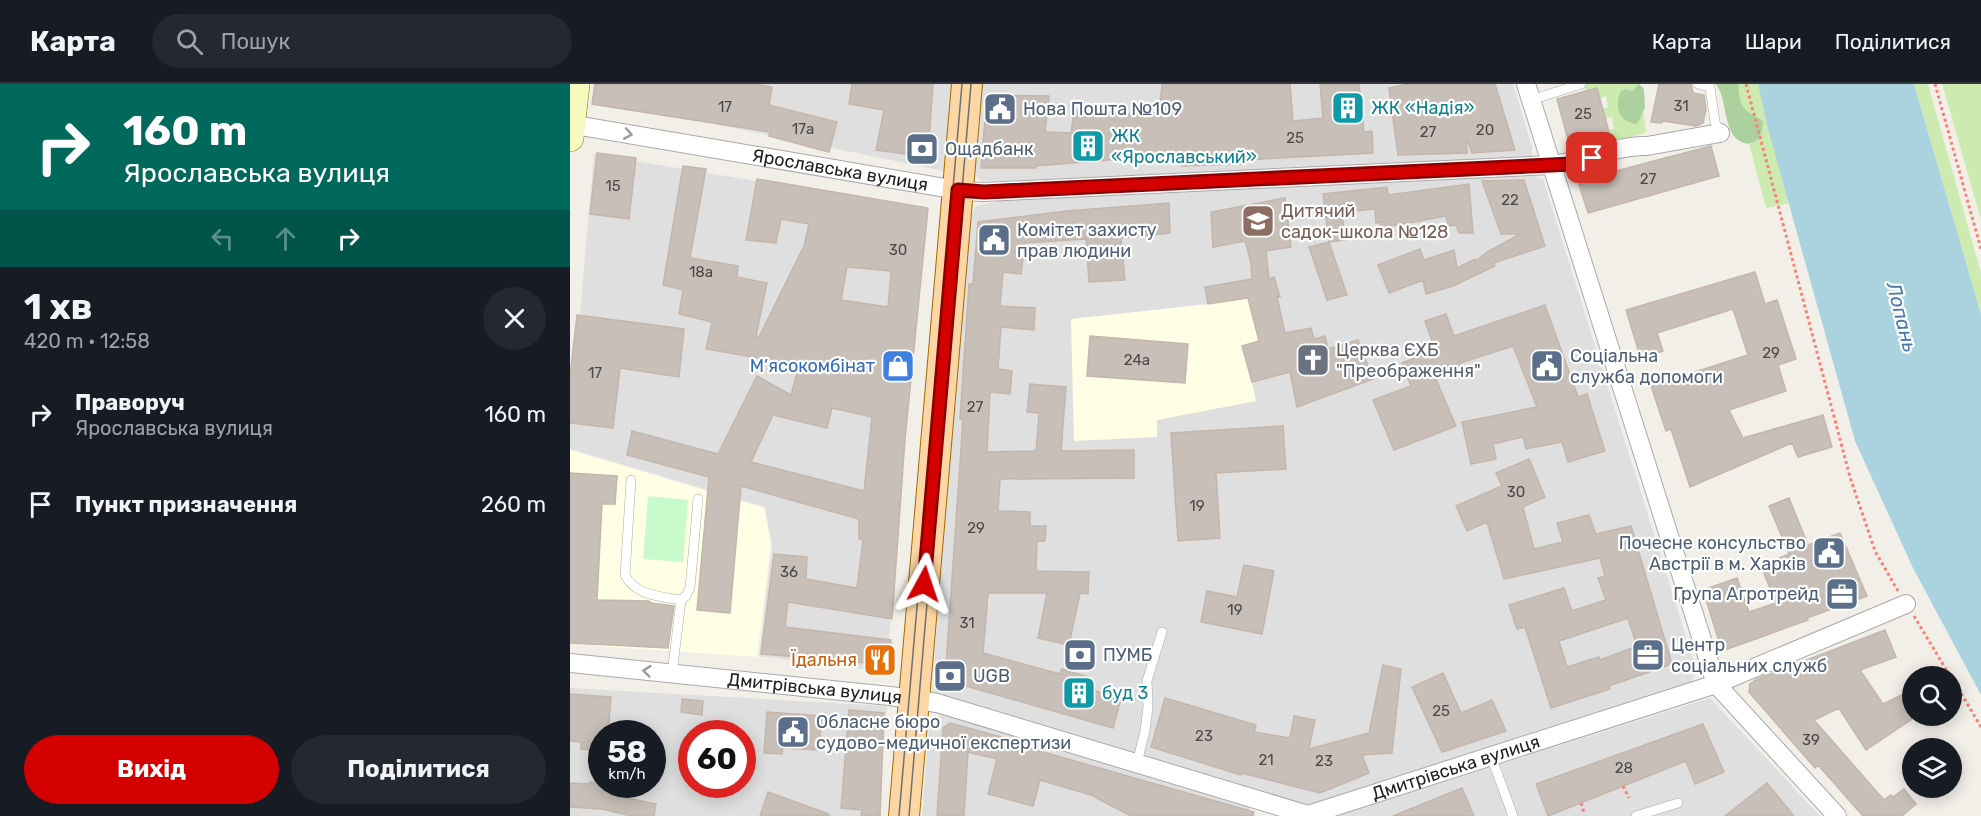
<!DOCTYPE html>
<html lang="uk">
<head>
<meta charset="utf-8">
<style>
	body { margin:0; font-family:Rubik,sans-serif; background:#242831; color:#f1f3f6; height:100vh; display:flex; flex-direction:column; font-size:22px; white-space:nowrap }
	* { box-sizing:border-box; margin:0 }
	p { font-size:20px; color:#9ea1a6 }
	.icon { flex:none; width:33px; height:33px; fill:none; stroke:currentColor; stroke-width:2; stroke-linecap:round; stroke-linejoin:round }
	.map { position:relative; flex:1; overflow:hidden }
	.panel { display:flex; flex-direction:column; background:#171b24; width:570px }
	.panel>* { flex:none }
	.banner { background:#00695c; color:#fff; overflow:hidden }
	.tools { position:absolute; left:1332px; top:582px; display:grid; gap:12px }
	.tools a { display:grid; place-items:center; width:60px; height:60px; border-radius:50%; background:#171b24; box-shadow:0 3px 15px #0003; font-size:30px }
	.speed { position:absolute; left:18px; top:636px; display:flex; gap:12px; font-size:30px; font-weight:700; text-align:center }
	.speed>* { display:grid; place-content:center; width:78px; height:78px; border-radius:50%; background:#171b24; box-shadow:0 3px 15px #0003; line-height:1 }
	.speed small { font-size:15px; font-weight:400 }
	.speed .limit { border:9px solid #d22; background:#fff; color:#111 }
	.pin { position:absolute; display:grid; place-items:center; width:51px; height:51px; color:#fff; margin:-26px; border-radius:12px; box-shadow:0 3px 9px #0006 }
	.me { position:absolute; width:66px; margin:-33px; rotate:5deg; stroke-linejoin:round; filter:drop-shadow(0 0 4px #0008) }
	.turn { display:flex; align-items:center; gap:21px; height:126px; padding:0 24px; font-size:27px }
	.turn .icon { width:78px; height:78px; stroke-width:2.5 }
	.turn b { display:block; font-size:42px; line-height:51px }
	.lanes { display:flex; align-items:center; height:57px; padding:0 24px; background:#0003; justify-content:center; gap:30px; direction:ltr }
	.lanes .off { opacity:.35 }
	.round { display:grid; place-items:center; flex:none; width:63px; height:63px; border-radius:32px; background:#242831 }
	.head { display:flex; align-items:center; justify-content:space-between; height:102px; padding:0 24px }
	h1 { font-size:36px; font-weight:700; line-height:45px }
	.action { display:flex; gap:12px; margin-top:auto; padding:12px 24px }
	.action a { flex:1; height:69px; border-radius:36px; background:#d40000; color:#fff; font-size:24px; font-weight:700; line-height:69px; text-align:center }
	.action a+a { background:#242831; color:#f1f3f6 }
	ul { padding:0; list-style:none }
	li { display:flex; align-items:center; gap:18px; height:90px; padding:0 24px }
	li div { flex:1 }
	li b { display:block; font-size:22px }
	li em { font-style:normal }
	header { display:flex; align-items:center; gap:36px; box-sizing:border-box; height:84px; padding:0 30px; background:#171b24; border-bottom:2px solid #363941 }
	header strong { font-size:28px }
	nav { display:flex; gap:33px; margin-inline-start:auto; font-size:21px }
	.search { width:420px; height:54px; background:#242831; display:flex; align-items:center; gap:15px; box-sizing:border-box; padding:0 21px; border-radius:33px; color:#9ea1a6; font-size:22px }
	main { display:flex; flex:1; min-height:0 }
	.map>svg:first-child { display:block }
	.residential { fill:#e0dfdf; fill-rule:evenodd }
	.education { fill:#ffffe5 }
	.grass { fill:#cdebb0 }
	.forest { fill:#add19e }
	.park { fill:#c8facc }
	.water { fill:#aad3df }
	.building { fill:#c7bfb8; stroke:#c4b6ab; stroke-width:1.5; fill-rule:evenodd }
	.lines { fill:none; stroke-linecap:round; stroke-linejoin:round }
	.lane-casing { stroke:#a9a9a9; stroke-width:10 }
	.street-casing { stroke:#a9a9a9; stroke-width:20 }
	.secondary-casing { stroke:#707d05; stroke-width:28 }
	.primary-casing { stroke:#a06b00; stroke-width:32 }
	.path { stroke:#fa8072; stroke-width:3; stroke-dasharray:3 3; stroke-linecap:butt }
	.lane { stroke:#fff; stroke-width:9 }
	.street { stroke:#fff; stroke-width:18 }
	.secondary { stroke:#f7fabf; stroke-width:27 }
	.primary { stroke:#fcd6a4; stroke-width:30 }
	.tram { stroke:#707070; stroke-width:1.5 }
	.oneway { stroke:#9c9c9c }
	.route-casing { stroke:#8a0000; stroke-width:15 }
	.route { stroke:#d40000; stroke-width:10 }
	.labels { text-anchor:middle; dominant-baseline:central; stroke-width:4.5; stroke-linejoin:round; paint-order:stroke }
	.number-label { font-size:15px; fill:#4b4948 }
	.culture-label { font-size:18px; fill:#0d838f; stroke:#fff; text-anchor:start }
	.service-label { font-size:18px; fill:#4e5e75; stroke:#fff; text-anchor:start }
	.street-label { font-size:18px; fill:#222; stroke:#fff }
	.education-label { font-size:18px; fill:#785e54; stroke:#fff; text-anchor:start }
	.worship-label { font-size:18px; fill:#5b616d; stroke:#fff; text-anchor:start }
	.shop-label { font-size:18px; fill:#366cbe; stroke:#fff; text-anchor:end }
	.food-label { font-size:18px; fill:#c56008; stroke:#fff; text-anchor:end }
	.water-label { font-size:20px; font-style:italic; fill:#4a7aab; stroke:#fff }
</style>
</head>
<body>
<header>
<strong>Карта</strong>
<div class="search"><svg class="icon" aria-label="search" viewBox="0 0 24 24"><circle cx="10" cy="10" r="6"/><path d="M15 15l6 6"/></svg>Пошук</div>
<nav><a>Карта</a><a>Шари</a><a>Поділитися</a></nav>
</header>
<main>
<section class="panel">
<div class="banner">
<div class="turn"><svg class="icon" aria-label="right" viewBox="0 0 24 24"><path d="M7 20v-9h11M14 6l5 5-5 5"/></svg><div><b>160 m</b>Ярославська вулиця</div></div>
<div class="lanes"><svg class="icon off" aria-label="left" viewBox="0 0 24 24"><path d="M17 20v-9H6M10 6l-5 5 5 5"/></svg><svg class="icon off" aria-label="ahead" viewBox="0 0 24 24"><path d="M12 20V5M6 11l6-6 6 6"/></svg><svg class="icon" aria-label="right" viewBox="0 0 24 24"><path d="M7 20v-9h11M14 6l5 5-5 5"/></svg></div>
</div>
<div class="head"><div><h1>1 хв</h1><p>420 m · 12:58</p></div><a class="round"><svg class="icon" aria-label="close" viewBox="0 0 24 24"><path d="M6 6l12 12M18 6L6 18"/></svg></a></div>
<ul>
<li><svg class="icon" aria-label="right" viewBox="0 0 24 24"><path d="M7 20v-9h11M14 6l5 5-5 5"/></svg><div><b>Праворуч</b><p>Ярославська вулиця</p></div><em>160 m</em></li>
<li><svg class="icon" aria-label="arrive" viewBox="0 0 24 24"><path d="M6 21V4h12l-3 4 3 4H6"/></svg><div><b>Пункт призначення</b></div><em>260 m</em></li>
</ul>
<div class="action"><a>Вихід</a><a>Поділитися</a></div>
</section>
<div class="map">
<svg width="1411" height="732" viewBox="0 0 1411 732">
	<rect width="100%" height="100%" fill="#f2efe9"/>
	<path class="residential" d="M 33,0 L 381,0 L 374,87 L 31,17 Z
		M 409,0 L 943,0 L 962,63 L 962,69 L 961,74 L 612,93 L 411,97 L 400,85 Z
		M 24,70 L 349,124 L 317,588 L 189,572 L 202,461 L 195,423 L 0,365 L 0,343 Z
		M 958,90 L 973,95 L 1127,588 L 1119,601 L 743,724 L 362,608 L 397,140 L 406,122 L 435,116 Z
		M 0,604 L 317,622 L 308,732 L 0,732 ZM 32,650 L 82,650 L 82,700 L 32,700 ZM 122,650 L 172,650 L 172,700 L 122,700 Z
		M 1140,614 L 1250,732 L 765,732 Z
		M 371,630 L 680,718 L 680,732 L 352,732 L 359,639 Z"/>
	<path class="education" d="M 690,212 L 712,290 L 682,298 L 686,317 L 587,336 L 587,353 L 504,357 L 501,235 L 638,220 Z
		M 0,366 L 194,424 L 201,461 L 187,573 L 0,560 Z"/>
	<path class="grass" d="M 1013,0 L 1069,0 L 1076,47 L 1075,49 L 1004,68 L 999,59 L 1044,45 L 1042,33 L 1036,35 L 1033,25 L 1038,23 L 1036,12 L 1030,14 L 1027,4 L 1016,7 Z
		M 1146,0 L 1188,0 L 1219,119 L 1196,124 L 1179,60 C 1150,53 1161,19 1146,0 Z
		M 1344,0 L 1358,0 L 1411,189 L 1411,230 Z
		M 1372,0 L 1411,0 L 1411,136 Z"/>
	<path class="forest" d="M 1069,0 L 1074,5 L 1075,24 L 1067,40 C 1049,38 1045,25 1050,8 L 1056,5 L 1062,7 Z
		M 1146,0 L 1168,0 C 1169,8 1169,20 1176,26 C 1181,31 1188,32 1193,38 C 1192,45 1192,51 1187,56 C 1183,59 1179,60 1174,59 C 1152,52 1158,15 1146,0 Z"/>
	<path class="park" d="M 78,412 L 118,416 L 113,478 L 73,475 Z"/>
	<path class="water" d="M 1188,0 L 1344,0 L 1411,230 L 1411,611 L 1343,484 L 1285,357 L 1198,45 Z"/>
	<path class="building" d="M 25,0 L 186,0 L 202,3 L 199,21 L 267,38 L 259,68 L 199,52 L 200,48 L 22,20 Z
		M 282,0 L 363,0 L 358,73 L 306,66 L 314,26 L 279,20 Z
		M 592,0 L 720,0 L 723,37 L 753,34 L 750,0 L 789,0 L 794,48 L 802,47 L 803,69 L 672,76 L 672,80 L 612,82 L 612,73 L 551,75 L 466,82 L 466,84 L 411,84 L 417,11 L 479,12 L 475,48 L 501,49 L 504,26 L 547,29 L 547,30 L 589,29 Z
		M 838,0 L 925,0 L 945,66 L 902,69 L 897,56 L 896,56 L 897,69 L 828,71 L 819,4 Z
		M 1089,0 L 1121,0 L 1123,9 L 1134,11 L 1136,25 L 1133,39 L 1126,42 L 1093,37 L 1091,39 L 1081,38 Z
		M 1027,4 L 1039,48 L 999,59 L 987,15 Z
		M 1141,62 L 1149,92 L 1018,129 L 1008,97 Z
		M 27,69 L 66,74 L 59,135 L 20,130 Z
		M 113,82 L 136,85 L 120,174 L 168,182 L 167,193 L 197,199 L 186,252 L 189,253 L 234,162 L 239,140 L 211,135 L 206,159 L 176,156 L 187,95 L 358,124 L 335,355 L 322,535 L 218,518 L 215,543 L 321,556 L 320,581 L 191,570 L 204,470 L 237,473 L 236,495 L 287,504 L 293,456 L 289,455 L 289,435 L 171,402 L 160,529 L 127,526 L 139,393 L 57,371 L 62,347 L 148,370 L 187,292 L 221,311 L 229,281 L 136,265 L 142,238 L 109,230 L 113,206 L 93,201 ZM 277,183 L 321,187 L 318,223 L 271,216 ZM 262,324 L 302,333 L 294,407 L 181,378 L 203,331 L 257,344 Z
		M 954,96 L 975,162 L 923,179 L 925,182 L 883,202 L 856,210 L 853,196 L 819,209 L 808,181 L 850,165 L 854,176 L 884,166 L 887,184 L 905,175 L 905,178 L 917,168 L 950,150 L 931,150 L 912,97 Z
		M 899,100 L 903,149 L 889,149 L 886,141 L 878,142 L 876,132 L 810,144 L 810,138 L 806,139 L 805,125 L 772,128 L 775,156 L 759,158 L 753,110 L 817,103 L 818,111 Z
		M 715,114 L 721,163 L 696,167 L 699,195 L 704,193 L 710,213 L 707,213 L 715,249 L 741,244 L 744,255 L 755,252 L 758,265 L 788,256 L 803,295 L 727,323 L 720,288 L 682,298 L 672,262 L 689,257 L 678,214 L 638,220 L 635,203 L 682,195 L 681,179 L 675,157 L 643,163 L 641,128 Z
		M 599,119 L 600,149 L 551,154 L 555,196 L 519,198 L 516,155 L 455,159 L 451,190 L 433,188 L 430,222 L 465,224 L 464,246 L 431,243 L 428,285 L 442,287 L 440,310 L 420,308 L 417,368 L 466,367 L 469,329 L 457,328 L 460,300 L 496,303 L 491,367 L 564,366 L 564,394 L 430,395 L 428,427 L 460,428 L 460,442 L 476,442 L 475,457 L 467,457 L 466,487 L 519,488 L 518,510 L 510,509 L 499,561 L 468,554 L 477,509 L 418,509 L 413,569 L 490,590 L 492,585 L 518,593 L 514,603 L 551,615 L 543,644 L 375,596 L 393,336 L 390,335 L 399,200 L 403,200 L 408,138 L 497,127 Z
		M 759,158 L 777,211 L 757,216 L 739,163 Z
		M 1185,188 L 1195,220 L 1207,216 L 1226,275 L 1208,281 L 1216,307 L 1159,326 L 1173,354 L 1253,331 L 1262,363 L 1228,373 L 1222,359 L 1120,403 L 1101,345 L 1096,347 L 1081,302 L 1178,271 L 1163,225 L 1087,249 L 1093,267 L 1071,275 L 1056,226 Z
		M 975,221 L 1008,313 L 1017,310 L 1035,367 L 998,378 L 992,358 L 956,365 L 953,353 L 923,360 L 926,375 L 901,380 L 892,338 L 967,323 L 943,262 L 890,279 L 891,283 L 865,293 L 886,342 L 824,366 L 803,316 L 841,302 L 832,279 L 865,266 L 855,237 L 876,230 L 884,252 Z
		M 7,231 L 114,245 L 109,293 L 50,284 L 43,344 L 0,339 L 0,292 Z
		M 520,252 L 618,260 L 615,299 L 517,292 Z
		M 713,342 L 716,385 L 646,389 L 650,454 L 608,457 L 601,349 Z
		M 959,375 L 975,413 L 953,423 L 964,465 L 993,458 L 987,439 L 1019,431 L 1026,450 L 1061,442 L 1102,580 L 1039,602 L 1040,605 L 981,624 L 955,543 L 947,545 L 939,521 L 994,504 L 1002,527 L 1036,516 L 1028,494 L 1035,492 L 1030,474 L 934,495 L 917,438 L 897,447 L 886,422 L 932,402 L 926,389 ZM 1058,534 L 1067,562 L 1030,576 L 1029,573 L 997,583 L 989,557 Z
		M 0,389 L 47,392 L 45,420 L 32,420 L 27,516 L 79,517 L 81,519 L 104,522 L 98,564 L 0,559 Z
		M 1219,414 L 1238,461 L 1270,449 L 1297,512 L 1237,534 L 1238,536 L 1152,567 L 1133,506 L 1167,494 L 1179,528 L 1206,519 L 1191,482 L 1219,470 L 1199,422 Z
		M 674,481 L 704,487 L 692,550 L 631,538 L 637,507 L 667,513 Z
		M 1315,546 L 1326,573 L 1290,586 L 1313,620 L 1342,606 L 1342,635 L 1296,666 L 1269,624 L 1244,636 L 1314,716 L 1321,711 L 1323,713 L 1334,705 L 1346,720 L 1332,732 L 1293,732 L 1248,681 L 1245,684 L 1179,608 L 1180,600 L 1187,595 Z
		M 813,581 L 831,585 L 822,669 L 792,671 L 799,689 L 750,709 L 672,689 L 671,691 L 581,663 L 595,614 L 686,641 L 684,648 L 720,654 L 724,632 L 745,636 L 739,665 L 799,649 Z
		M 873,589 L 891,629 L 922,616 L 936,647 L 872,668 L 842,603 Z
		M 0,610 L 41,613 L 38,650 L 32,650 L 32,667 L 11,665 L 11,658 L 0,657 Z
		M 112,615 L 133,617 L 132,631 L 111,628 Z
		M 279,626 L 314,629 L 310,732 L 291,732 L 292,726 L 271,724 Z
		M 197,628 L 252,632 L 249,666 L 213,664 L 212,670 L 194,669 Z
		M 380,639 L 446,657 L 445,660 L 684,728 L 683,732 L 561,732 L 521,711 L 470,696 L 463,722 L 418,710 L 427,675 L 398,668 L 394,732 L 367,732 L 373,644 Z
		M 1133,640 L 1154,688 L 1125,700 L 1116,677 L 978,732 L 966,700 Z
		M 20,698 L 39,702 L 38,710 L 86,720 L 84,732 L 61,732 L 32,725 L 0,723 L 0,699 L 20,700 Z
		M 1197,699 L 1224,732 L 1155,732 Z
		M 892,704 L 904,732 L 823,732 Z
		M 198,708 L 259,730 L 259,732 L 190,732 Z"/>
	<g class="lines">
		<g class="lane-casing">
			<path id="lane" d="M 1128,0 L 1140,3 L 1145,38 L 1150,49
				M 961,16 L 1011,0
				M 61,396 L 55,491 C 66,512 89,512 111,516
				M 102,590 L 111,516 L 116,512 L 120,504 L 128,415
				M 921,672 L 943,732
				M 567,679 L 575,647 L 578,623 L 577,597 L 592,548
				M 1066,732 L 1108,719"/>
		</g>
		<g class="street-casing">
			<g id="street">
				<path d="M 956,0 L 1146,600 L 1267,732"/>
				<path id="s1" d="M 0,40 L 393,107 L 414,108 L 981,81 C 1013,78 1046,61 1077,62 L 1150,49"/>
				<path id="s2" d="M 0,579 L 320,612 L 367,619 L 738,731 L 1146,600 L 1336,520"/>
			</g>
		</g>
		<g class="secondary-casing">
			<path id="secondary" d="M 0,54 L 6,0"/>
		</g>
		<g class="primary-casing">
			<path id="primary" d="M 334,732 L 397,0"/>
		</g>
		<path class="path" d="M 1176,0 L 1280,393 L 1305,467 L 1328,507
			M 1365,0 L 1411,165
			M 1344,532 L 1380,592
			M 1382,594 L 1411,643
			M 1053,702 L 1059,714
			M 1011,719 L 1014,729"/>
		<use href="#lane" class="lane"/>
		<use href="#street" class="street"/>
		<use href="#secondary" class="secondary"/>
		<use href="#primary" class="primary"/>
		<path class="tram" d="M 329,732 L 392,0
			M 339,732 L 401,0"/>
	</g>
	<defs><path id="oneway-chevron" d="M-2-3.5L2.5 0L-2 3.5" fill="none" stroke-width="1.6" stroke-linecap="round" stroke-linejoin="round" transform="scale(1.5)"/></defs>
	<g class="oneway">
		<use href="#oneway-chevron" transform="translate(58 50) rotate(10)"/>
		<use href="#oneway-chevron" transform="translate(77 587) rotate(-174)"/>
	</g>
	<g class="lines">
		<g class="route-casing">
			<path id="route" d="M 354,500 L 388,106 L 414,108 L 981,81 L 1001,80 L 1022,74"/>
		</g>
		<use href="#route" class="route"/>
	</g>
	<defs>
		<g id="building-square" transform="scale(1.725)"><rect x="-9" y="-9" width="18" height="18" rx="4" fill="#0f9aa8" stroke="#fff"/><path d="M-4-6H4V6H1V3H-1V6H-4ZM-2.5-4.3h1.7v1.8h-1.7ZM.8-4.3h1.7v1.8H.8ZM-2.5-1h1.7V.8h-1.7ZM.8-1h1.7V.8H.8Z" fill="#fff"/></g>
		<g id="civic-square" transform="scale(1.725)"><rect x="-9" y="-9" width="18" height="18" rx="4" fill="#5c6f8a" stroke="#fff"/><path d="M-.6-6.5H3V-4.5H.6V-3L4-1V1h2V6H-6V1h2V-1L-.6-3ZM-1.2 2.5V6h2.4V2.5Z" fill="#fff"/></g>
		<g id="bank-square" transform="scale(1.725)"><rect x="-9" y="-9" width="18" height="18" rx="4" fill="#5c6f8a" stroke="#fff"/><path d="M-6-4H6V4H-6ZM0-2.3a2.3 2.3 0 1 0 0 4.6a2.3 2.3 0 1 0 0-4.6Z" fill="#fff"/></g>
		<g id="school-square" transform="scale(1.725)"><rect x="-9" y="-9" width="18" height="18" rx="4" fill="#8d6e63" stroke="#fff"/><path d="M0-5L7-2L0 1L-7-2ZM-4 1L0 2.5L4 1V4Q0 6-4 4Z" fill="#fff"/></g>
		<g id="church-square" transform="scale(1.725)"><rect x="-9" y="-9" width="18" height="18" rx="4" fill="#6b7280" stroke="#fff"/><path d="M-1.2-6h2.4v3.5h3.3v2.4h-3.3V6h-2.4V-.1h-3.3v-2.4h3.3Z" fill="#fff"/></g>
		<g id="shop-square" transform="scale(1.725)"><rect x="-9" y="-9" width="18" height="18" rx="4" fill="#3f7fe0" stroke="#fff"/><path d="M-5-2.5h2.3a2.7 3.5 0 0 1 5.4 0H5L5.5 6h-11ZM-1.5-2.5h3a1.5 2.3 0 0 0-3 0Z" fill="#fff"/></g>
		<g id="office-square" transform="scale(1.725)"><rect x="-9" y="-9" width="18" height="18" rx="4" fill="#5c6f8a" stroke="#fff"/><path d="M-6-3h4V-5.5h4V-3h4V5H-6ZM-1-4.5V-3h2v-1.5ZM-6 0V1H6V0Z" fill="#fff"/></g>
		<g id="restaurant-square" transform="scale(1.725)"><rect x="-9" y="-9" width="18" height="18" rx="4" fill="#e8710a" stroke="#fff"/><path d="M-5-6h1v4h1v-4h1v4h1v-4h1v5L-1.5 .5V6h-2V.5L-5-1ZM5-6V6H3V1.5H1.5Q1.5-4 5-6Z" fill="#fff"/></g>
	</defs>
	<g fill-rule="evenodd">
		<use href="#building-square" x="778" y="24"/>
		<use href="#civic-square" x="430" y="25"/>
		<use href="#building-square" x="518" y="62"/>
		<use href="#bank-square" x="352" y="65"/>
		<use href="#school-square" x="688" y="137"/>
		<use href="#civic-square" x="424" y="156"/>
		<use href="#church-square" x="743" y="276"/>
		<use href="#shop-square" x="328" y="282"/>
		<use href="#civic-square" x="977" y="282"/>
		<use href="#civic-square" x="1259" y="469"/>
		<use href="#office-square" x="1272" y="510"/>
		<use href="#bank-square" x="510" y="571"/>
		<use href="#office-square" x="1078" y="571"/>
		<use href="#restaurant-square" x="310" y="576"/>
		<use href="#bank-square" x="380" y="592"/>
		<use href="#building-square" x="509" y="609"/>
		<use href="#civic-square" x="223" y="648"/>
	</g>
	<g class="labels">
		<g class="number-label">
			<text x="1111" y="22">31</text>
			<text x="155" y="23">17</text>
			<text x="1013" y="30">25</text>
			<text x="233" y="45">17а</text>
			<text x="915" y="46">20</text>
			<text x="858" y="48">27</text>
			<text x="725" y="54">25</text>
			<text x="1078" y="95">27</text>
			<text x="43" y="102">15</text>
			<text x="940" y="116">22</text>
			<text x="328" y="166">30</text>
			<text x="131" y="188">18а</text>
			<text x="1201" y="269">29</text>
			<text x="567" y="276">24а</text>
			<text x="25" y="289">17</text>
			<text x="405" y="323">27</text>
			<text x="946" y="408">30</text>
			<text x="627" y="422">19</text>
			<text x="406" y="444">29</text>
			<text x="219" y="488">36</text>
			<text x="665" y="526">19</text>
			<text x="397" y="539">31</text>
			<text x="871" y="627">25</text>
			<text x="634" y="652">23</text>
			<text x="1241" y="656">39</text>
			<text x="696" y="676">21</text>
			<text x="754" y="677">23</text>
			<text x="1054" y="684">28</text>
		</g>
		<g class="culture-label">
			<text x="801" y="24">ЖК «Надія»</text>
			<text x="541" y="52">ЖК<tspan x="541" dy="21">«Ярославський»</tspan></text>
			<text x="532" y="609">буд 3</text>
		</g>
		<g class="service-label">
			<text x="453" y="25">Нова Пошта №109</text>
			<text x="375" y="65">Ощадбанк</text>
			<text x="447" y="146">Комітет захисту<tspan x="447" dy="21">прав людини</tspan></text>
			<text x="1000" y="272">Соціальна<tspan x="1000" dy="21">служба допомоги</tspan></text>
			<text x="1236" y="459" text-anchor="end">Почесне консульство<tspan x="1236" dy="21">Австрії в м. Харків</tspan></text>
			<text x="1249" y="510" text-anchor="end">Група Агротрейд</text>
			<text x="1101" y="561">Центр<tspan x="1101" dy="21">соціальних служб</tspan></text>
			<text x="533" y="571">ПУМБ</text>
			<text x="403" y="592">UGB</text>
			<text x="246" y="638">Обласне бюро<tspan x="246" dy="21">судово-медичної експертизи</tspan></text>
		</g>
		<g class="street-label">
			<text stroke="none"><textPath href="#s1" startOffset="274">Ярославська вулиця</textPath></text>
			<text stroke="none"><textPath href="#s2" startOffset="246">Дмитрівська вулиця</textPath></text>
			<text stroke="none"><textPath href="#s2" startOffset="912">Дмитрівська вулиця</textPath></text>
		</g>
		<g class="education-label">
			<text x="711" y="127">Дитячий<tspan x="711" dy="21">садок-школа №128</tspan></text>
		</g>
		<g class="worship-label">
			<text x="766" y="266">Церква ЄХБ<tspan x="766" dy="21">"Преображення"</tspan></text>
		</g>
		<g class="shop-label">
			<text x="305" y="282">М’ясокомбінат</text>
		</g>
		<g class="food-label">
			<text x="287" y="576">Їдальня</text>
		</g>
		<g class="water-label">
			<text transform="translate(1332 233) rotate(76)">Лопань</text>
		</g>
	</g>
</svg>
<div class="tools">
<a><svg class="icon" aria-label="search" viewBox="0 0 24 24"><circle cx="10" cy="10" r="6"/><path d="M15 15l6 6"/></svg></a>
<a><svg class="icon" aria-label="layers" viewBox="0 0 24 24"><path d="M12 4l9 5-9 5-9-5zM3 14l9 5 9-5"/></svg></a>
</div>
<div class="speed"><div>58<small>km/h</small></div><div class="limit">60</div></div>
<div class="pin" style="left:1022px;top:74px;background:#d93025"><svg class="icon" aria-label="arrive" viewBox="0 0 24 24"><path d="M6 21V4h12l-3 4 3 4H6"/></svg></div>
<svg class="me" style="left:354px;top:500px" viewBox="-20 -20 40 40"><path d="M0-17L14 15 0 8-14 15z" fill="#d40000" stroke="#fff" stroke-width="4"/></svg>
</div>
</main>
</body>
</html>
